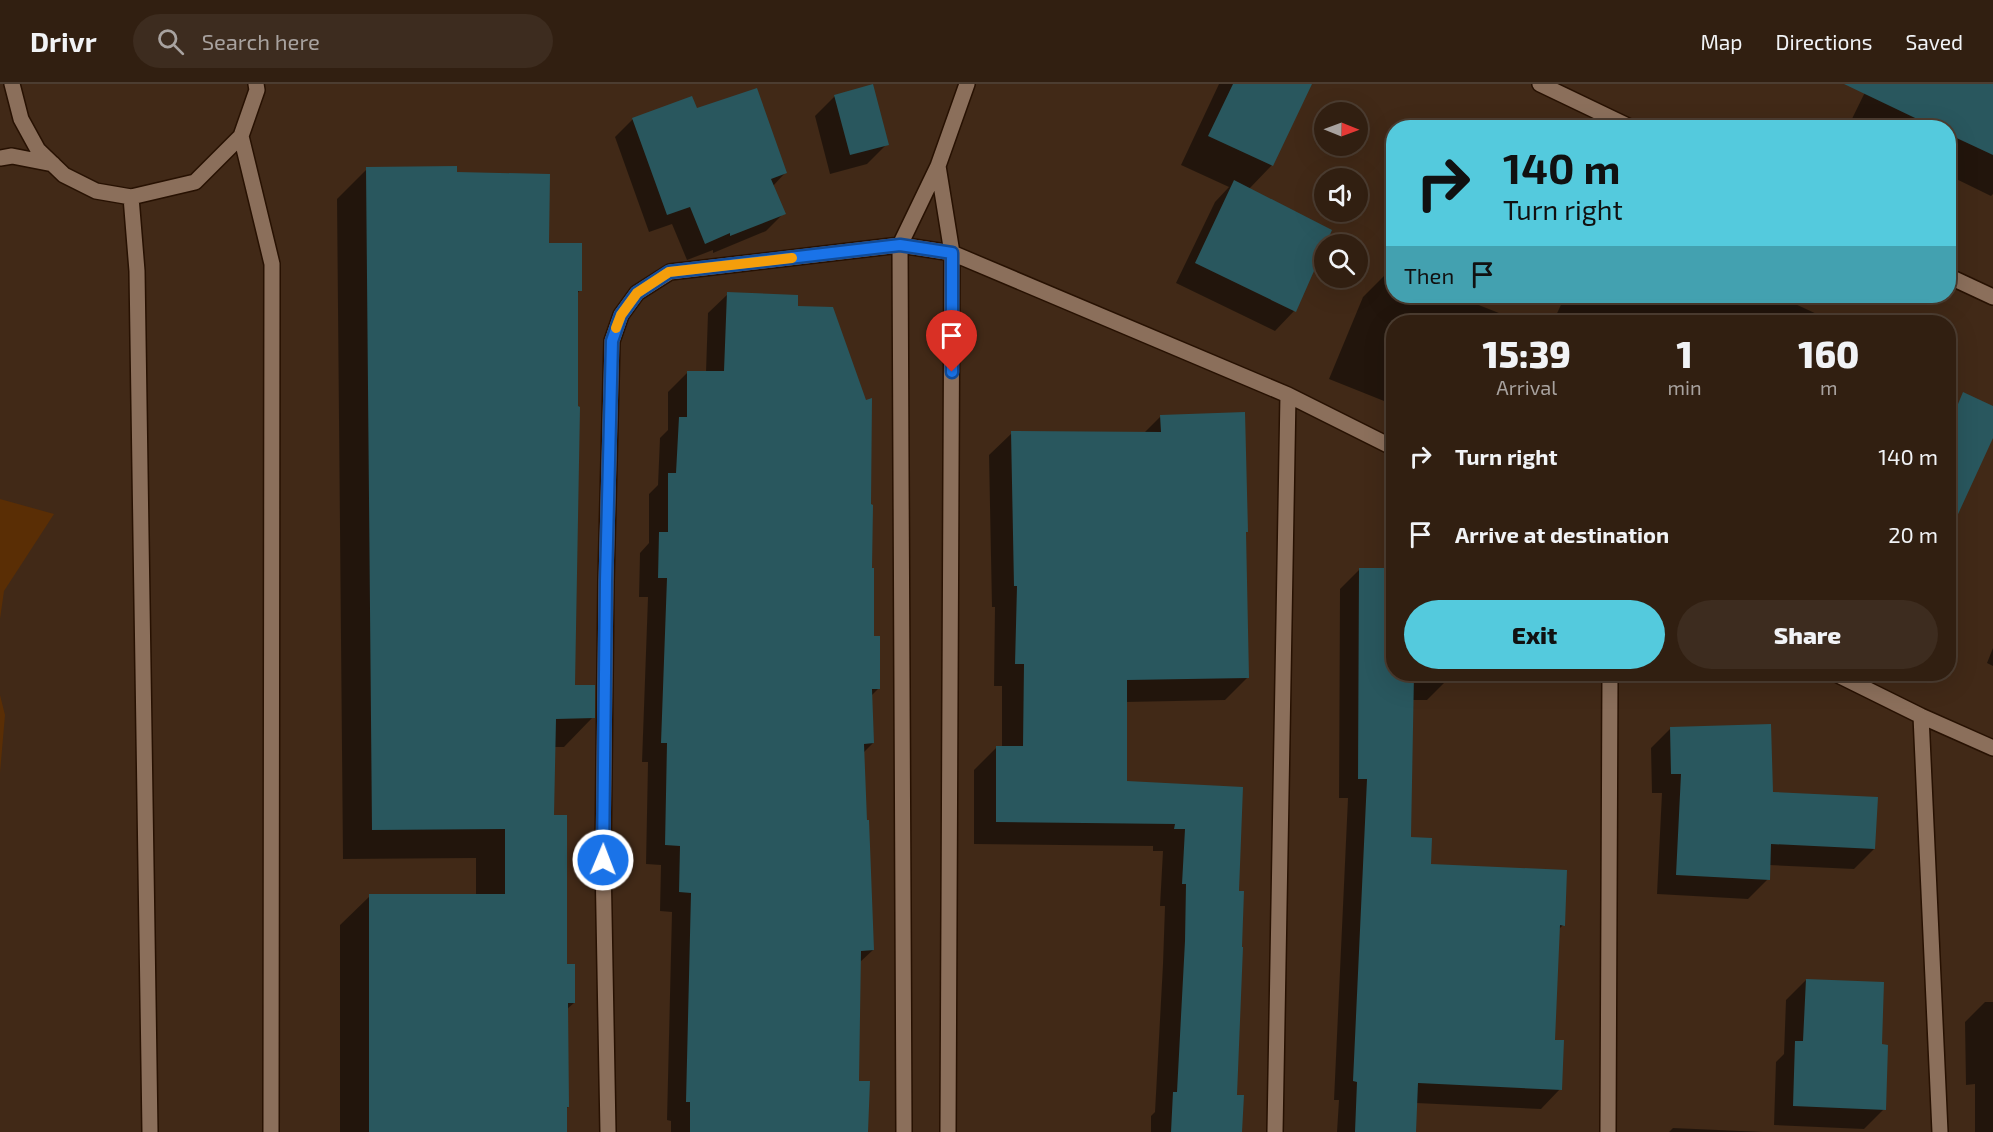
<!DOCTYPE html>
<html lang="en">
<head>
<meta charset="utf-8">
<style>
	body { margin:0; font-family:"Exo 2",sans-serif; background:#3d2c1f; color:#f1f3f6; height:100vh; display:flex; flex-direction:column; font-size:22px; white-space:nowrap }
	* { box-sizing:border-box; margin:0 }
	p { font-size:20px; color:#a8a29f }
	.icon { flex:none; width:33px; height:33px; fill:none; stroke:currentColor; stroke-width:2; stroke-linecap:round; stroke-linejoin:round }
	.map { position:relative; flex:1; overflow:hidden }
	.details { position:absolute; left:1386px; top:231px; width:570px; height:366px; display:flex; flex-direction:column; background:#311f11; border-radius:24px; box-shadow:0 6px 24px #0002,0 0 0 2px #4c3d31 }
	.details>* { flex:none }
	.banner { position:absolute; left:1386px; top:36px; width:570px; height:183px; border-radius:24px; box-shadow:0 6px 24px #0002,0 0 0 2px #4c3d31; background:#54cadd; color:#111; overflow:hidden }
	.needle { width:39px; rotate:91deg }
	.controls { position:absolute; left:1314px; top:18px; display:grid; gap:12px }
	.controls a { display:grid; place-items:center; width:54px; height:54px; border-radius:50%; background:#311f11; box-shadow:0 6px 24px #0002,0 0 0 2px #4c3d31; font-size:30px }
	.pin { position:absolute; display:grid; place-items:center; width:51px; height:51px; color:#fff; margin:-62px -26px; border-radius:50% 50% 50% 0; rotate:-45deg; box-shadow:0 0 6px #0007 }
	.pin .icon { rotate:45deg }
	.me { position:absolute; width:66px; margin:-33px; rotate:1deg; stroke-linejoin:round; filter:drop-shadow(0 0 4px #0008) }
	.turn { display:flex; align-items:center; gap:21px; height:126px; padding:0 18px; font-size:27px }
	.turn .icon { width:78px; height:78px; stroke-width:2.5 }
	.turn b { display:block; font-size:42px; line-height:51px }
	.then { display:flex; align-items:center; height:57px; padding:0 18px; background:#0003; gap:12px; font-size:22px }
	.eta { display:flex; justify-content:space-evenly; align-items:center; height:102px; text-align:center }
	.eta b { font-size:36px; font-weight:800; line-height:42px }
	.cta { display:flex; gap:12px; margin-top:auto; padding:12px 18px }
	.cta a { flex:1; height:69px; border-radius:36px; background:#54cadd; color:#111; font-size:24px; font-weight:800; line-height:69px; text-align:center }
	.cta a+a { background:#3d2c1f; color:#f1f3f6 }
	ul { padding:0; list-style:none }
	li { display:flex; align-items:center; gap:18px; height:78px; padding:0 18px }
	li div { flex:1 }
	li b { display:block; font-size:22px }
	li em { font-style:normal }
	header { display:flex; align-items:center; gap:36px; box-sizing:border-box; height:84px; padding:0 30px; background:#311f11; border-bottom:2px solid #4c3d31 }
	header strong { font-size:28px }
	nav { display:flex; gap:33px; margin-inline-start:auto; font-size:21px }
	.search { width:420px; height:54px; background:#3d2c1f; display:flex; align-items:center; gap:15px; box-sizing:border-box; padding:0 21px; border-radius:33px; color:#a8a29f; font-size:22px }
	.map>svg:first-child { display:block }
	.green { fill:#5a2e05 }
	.shadow { fill:#0007 }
	.building { fill:#29575e }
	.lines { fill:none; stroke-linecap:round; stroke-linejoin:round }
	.minor-casing { stroke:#271102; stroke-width:18 }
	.minor { stroke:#8b6f5b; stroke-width:15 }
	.route-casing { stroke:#114b97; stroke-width:15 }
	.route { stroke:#1a73e8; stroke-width:10 }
	.slow { stroke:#f59e0b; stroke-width:10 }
</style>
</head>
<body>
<header>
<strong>Drivr</strong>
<div class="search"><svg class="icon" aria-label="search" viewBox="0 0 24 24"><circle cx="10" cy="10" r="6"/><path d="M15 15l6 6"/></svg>Search here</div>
<nav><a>Map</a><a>Directions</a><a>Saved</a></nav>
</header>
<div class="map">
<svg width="1993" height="1048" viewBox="0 0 1993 1048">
	<rect width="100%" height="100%" fill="#412917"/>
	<path class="green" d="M 0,415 L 54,430 L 4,507 L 0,535 Z
		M 0,611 L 5,631 L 0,689 Z"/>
	<path class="shadow" d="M 1219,0 L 1310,0 L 1272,81 L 1249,105 L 1294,227 L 1275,247 L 1176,199 L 1215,118 L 1229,103 L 1181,81 Z
		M 1869,0 L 1993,0 L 1993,110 L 1991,112 L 1948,91 L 1948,44 L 1848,43 Z
		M 835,12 L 887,60 L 867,80 L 830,90 L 815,32 Z
		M 696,26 L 785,89 L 773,102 L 784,129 L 766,147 L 713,169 L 713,166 L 687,176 L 672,140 L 649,148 L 615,53 L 633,35 Z
		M 367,85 L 456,89 L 548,160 L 580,206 L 577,210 L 574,602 L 593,633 L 564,663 L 554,663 L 553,732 L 565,881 L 574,919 L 567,925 L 568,1023 L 565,1025 L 565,1048 L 340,1048 L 340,841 L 370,812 L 476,812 L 476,774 L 343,775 L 337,115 Z
		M 1391,185 L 1394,186 L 1394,212 L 1456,212 L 1509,233 L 1507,238 L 1394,238 L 1394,321 L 1329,295 L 1363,213 Z
		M 728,210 L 796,224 L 870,485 L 872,553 L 879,604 L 871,612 L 873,659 L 863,669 L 873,866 L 859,879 L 858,999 L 867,1048 L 671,1048 L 671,1037 L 667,1036 L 672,828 L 660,827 L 661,781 L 646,780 L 648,678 L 642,678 L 648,513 L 639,513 L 640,469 L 649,459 L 649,410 L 658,401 L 660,354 L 668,346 L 668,308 L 688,288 L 706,288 L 708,229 Z
		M 1565,212 L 1778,212 L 1819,231 L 1815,238 L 1553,238 Z
		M 1161,332 L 1245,449 L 1247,594 L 1225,616 L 1126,618 L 1126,698 L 1242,704 L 1238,808 L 1236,1012 L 1240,1048 L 1151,1048 L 1151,1032 L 1155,1028 L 1163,880 L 1165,822 L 1160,822 L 1163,767 L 1153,767 L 1153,762 L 974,760 L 974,686 L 997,663 L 1002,663 L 1002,602 L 994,602 L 995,523 L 992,523 L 989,371 L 1012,349 L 1144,349 Z
		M 1360,485 L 1394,590 L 1447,590 L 1447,596 L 1427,616 L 1412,616 L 1410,755 L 1430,781 L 1563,841 L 1558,846 L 1554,957 L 1560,1005 L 1541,1025 L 1416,1019 L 1414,1048 L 1337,1048 L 1339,1016 L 1334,1016 L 1348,714 L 1339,714 L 1340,505 Z
		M 1993,564 L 1993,582 L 1987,579 Z
		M 1671,644 L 1771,709 L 1874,765 L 1854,785 L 1769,781 L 1768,795 L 1748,815 L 1657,810 L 1662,709 L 1652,709 L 1651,664 Z
		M 1806,896 L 1880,962 L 1884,1025 L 1864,1045 L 1774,1041 L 1776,978 L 1784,970 L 1786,916 Z
		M 1985,918 L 1993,918 L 1993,1048 L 1975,1048 L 1975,1000 L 1966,1001 L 1965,938 Z
		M 1673,1044 L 1763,1048 L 1669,1048 Z"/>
	<path class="building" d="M 873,0 L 889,61 L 850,71 L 834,11 Z
		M 1233,0 L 1312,0 L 1273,82 L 1208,52 Z
		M 1844,0 L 1993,0 L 1993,71 L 1948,50 L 1948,44 L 1936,44 Z
		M 757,4 L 787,89 L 771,95 L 786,130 L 730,152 L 730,149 L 705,160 L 690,123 L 667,131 L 632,34 L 692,12 L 697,24 Z
		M 457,82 L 457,88 L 550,90 L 549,159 L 582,159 L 582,207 L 578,207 L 578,322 L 580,323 L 575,601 L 595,601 L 595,634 L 556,635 L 554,731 L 567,731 L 567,880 L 575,880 L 575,919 L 568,919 L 569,1023 L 567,1023 L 567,1048 L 369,1048 L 369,810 L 505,810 L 505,745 L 372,746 L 366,83 Z
		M 1234,96 L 1332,146 L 1296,228 L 1195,179 Z
		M 727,208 L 798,211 L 798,222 L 833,223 L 866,316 L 872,314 L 871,420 L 873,421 L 872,484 L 874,484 L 874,552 L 880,552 L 880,605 L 872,605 L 874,659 L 864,660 L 867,736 L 869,736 L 874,866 L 861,867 L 859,997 L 870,997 L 868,1048 L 690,1048 L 690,1018 L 686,1018 L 691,809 L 679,808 L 680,762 L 665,761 L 667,659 L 661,659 L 667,494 L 658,494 L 659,448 L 668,448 L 668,389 L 676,389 L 679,333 L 687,333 L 687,287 L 724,287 Z
		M 1963,308 L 1993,322 L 1993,354 L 1948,452 L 1948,315 L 1958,320 Z
		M 1245,328 L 1248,448 L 1246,448 L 1249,594 L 1127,596 L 1127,697 L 1243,703 L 1239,807 L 1244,807 L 1242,863 L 1243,863 L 1237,1011 L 1244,1011 L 1242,1048 L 1171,1048 L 1173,1008 L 1177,1008 L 1185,857 L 1186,800 L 1182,800 L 1185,745 L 1174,745 L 1175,740 L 996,738 L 996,662 L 1023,662 L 1024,580 L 1015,580 L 1017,502 L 1014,502 L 1011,347 L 1161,348 L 1160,331 Z
		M 1359,484 L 1394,484 L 1394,590 L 1414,590 L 1411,753 L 1432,754 L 1431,780 L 1567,786 L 1565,842 L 1560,841 L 1555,956 L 1564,956 L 1562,1006 L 1418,999 L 1416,1048 L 1355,1048 L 1357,998 L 1353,997 L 1367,695 L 1358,695 Z
		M 1771,640 L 1773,708 L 1878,713 L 1875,765 L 1771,760 L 1770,796 L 1676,791 L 1681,690 L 1671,690 L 1670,643 Z
		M 1806,895 L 1884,898 L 1882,960 L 1888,961 L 1886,1026 L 1793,1022 L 1795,957 L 1803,957 Z"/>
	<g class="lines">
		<g class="minor-casing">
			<path id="minor" d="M 12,0 L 21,35 L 38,66 L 64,91 L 96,107 L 131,113 L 195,98 L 241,52 L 257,6 L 256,0
				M 1540,0 L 1632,44
				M 241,52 L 272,180 L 271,1048
				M 0,74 L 12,72 L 53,80
				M 938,82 L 952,169 L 948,1048
				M 131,113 L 137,187 L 150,1048
				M 1948,192 L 1993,213
				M 1836,590 L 1921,632 L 1993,664
				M 1921,632 L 1940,1048
				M 608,1048 L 603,776 L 606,497 L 612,257 L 621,231 L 637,209 L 670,188 L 900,161 L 952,169 L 1288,311 L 1394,364
				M 904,1048 L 900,161 L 938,82 L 967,0
				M 1275,1048 L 1288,311
				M 1608,1048 L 1610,590"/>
		</g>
		<use href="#minor" class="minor"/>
	</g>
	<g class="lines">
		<g class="route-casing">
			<path id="route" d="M 603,776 L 606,497 L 612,257 L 621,231 L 637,209 L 669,188 L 900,161 L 952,169 L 952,288"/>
		</g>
		<use href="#route" class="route"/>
		<path class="slow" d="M 616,244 L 621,231 L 637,209 L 669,188 L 792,174"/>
	</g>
</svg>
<div class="controls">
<a><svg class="needle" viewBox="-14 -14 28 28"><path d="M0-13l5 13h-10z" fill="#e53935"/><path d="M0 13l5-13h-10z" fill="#a8a29f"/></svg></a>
<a><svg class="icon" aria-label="sound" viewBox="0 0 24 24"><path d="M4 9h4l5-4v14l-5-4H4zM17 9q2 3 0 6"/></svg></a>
<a><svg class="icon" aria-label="search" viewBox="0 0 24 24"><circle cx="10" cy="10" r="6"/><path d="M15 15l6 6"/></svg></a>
</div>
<div class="pin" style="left:952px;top:288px;background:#d93025"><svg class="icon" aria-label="arrive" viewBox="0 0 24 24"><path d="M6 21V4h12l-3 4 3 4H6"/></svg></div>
<svg class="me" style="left:603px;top:776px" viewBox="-20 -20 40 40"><circle r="17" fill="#1a73e8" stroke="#fff" stroke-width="3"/><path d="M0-11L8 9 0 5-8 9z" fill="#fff"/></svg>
<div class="banner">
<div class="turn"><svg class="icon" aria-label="right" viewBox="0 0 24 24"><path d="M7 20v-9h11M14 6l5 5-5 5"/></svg><div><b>140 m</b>Turn right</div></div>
<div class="then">Then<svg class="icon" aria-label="arrive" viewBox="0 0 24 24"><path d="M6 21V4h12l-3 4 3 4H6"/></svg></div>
</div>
<section class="details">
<div class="eta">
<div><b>15:39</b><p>Arrival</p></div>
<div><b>1</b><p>min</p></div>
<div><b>160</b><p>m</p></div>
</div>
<ul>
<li><svg class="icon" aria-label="right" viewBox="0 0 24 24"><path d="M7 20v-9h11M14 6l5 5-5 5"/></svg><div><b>Turn right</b></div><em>140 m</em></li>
<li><svg class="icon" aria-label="arrive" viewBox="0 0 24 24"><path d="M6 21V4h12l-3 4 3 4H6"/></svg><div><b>Arrive at destination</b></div><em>20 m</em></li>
</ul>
<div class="cta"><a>Exit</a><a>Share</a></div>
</section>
</div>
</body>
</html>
